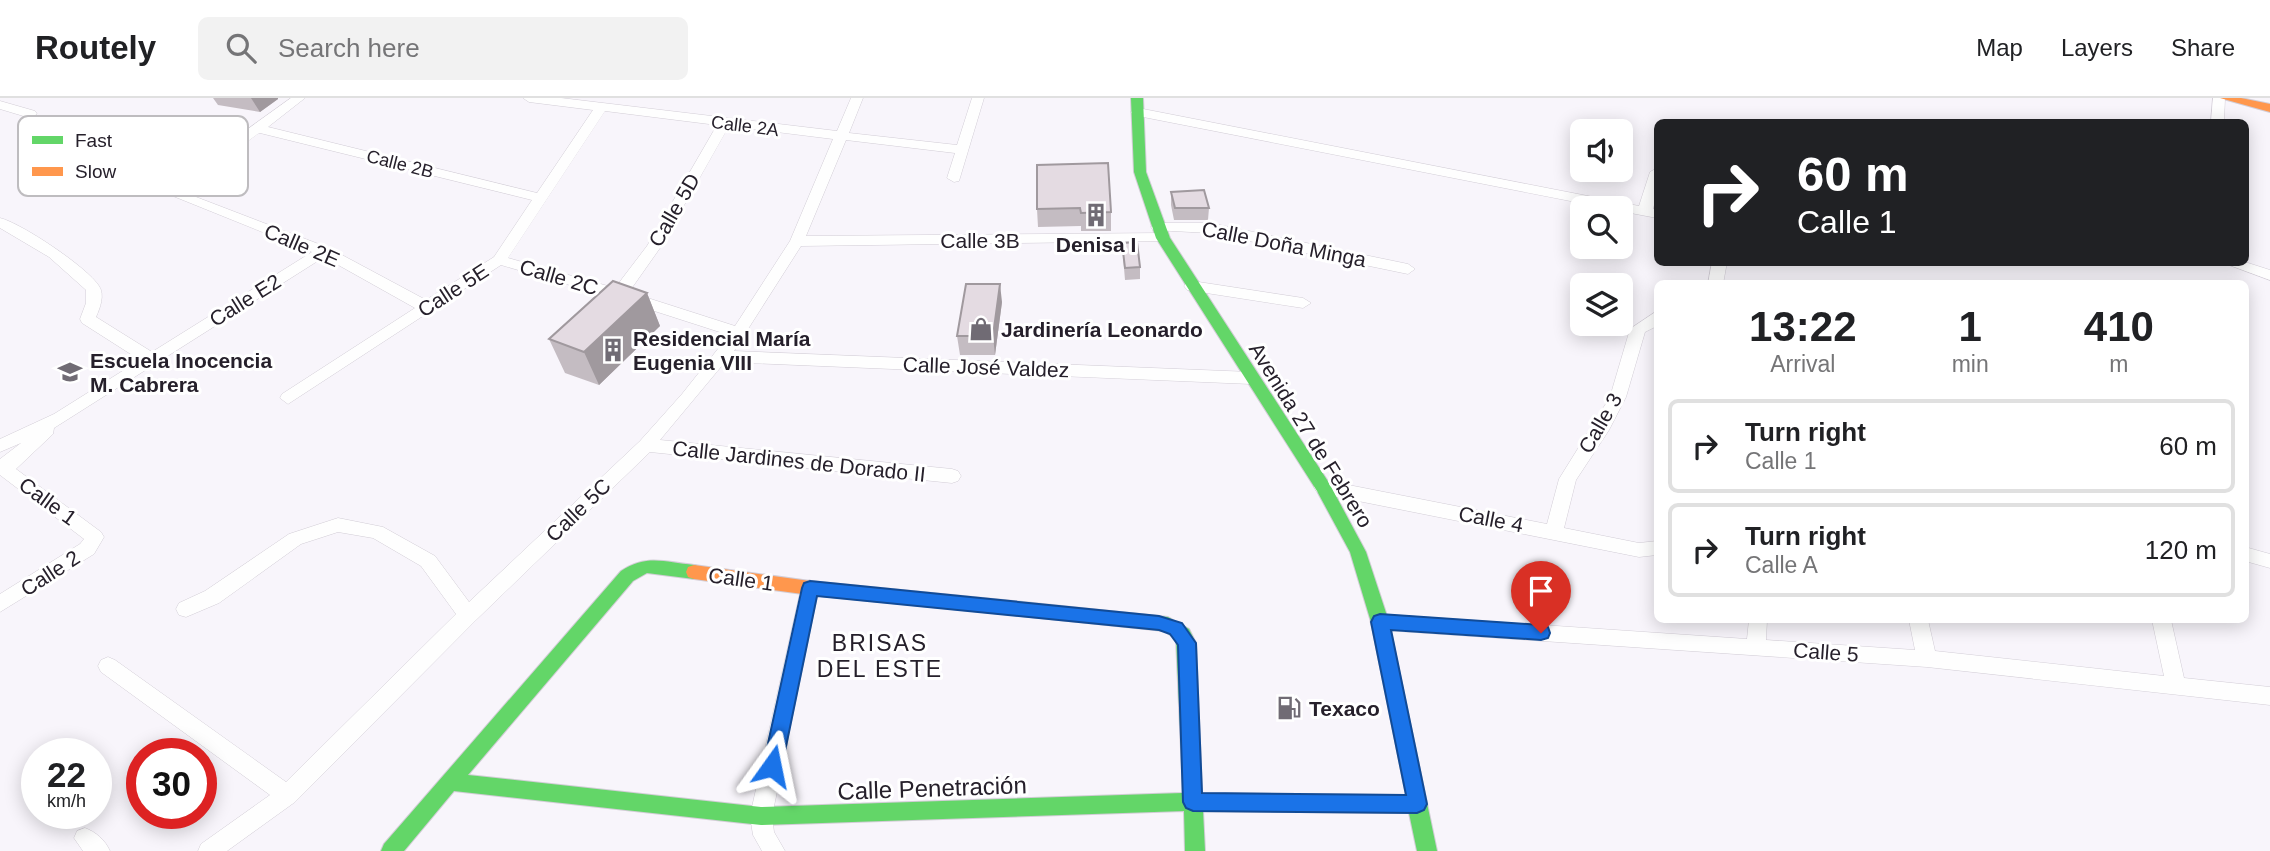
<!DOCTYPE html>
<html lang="en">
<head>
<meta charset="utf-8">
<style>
	body { margin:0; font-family:Helvetica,sans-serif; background:#f2f2f2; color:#202124; height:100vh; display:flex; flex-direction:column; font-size:26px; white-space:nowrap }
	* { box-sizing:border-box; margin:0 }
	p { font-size:23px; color:#757577 }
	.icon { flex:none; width:38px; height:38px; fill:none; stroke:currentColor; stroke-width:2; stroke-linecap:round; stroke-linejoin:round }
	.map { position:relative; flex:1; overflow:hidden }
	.side { position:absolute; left:1654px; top:182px; width:595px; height:343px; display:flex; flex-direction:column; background:#fff; border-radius:10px; box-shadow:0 4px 18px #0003 }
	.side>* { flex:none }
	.top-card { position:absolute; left:1654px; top:21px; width:595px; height:147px; border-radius:10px; box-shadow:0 4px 18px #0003; background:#202124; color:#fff; overflow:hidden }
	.controls { position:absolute; left:1570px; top:21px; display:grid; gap:14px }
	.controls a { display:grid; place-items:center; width:63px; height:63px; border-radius:10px; background:#fff; box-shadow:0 4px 18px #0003; font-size:35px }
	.speed { position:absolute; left:21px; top:640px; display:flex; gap:14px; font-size:35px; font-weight:700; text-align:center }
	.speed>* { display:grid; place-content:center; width:91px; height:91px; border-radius:50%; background:#fff; box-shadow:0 4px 18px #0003; line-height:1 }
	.speed small { font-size:18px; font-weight:400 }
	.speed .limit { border:10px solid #d22; background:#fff; color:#111 }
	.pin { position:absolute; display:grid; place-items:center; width:60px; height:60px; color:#fff; margin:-72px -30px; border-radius:50% 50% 50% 0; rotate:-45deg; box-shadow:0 0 7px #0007 }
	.pin .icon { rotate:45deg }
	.me { position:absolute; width:77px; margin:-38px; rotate:12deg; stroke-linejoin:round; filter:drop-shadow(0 0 5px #0008) }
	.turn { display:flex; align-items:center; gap:24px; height:147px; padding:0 28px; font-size:32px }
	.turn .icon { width:91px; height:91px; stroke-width:2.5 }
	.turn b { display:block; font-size:49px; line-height:60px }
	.eta { display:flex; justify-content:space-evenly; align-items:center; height:119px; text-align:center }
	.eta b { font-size:42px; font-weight:800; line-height:49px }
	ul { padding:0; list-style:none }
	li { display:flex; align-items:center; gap:21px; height:94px; margin:0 14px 10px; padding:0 14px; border:4px solid #e0e0e0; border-radius:10px }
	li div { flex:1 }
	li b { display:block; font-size:26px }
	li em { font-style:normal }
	header { display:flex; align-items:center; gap:42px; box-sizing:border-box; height:98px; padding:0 35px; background:#fff; border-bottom:2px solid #e0e0e0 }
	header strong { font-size:33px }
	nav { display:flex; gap:38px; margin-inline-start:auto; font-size:24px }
	.search { width:490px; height:63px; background:#f2f2f2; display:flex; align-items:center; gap:18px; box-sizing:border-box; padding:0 24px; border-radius:10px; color:#757577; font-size:26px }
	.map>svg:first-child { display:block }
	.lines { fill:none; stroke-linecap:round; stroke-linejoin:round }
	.street-casing { stroke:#d2cdd6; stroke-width:1 }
	.fast-casing { stroke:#d2cdd6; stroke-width:2 }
	.slow-casing { stroke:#d2cdd6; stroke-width:2 }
	.street { fill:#fefefe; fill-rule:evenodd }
	.fast { fill:#63d668; fill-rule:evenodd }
	.slow { fill:#ff974d; fill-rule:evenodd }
	.wall { fill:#c4bcc2 }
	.shaded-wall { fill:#a0999e }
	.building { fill:#e4dbe2; stroke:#a0999e; stroke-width:2 }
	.route { fill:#1a73e8; stroke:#114b97; stroke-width:2 }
	.labels { text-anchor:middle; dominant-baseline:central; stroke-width:6; stroke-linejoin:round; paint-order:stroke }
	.far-street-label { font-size:18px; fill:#26202b; stroke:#fff }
	.street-label { font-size:21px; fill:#26202b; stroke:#fff }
	.poi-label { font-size:21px; font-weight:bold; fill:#26202b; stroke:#fff; text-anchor:start }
	.neighbourhood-label { font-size:23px; letter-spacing:2px; fill:#26202b; stroke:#fff }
	.near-street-label { font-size:24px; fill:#26202b; stroke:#fff }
	.key { fill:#fff; stroke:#bebcbf; stroke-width:2 }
	.key-label { font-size:19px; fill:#26202b }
</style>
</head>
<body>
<header>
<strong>Routely</strong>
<div class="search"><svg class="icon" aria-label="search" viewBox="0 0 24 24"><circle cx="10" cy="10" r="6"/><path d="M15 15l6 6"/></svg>Search here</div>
<nav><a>Map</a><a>Layers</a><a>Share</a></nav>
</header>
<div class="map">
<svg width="2270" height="753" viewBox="0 0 2270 753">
	<rect width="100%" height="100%" fill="#f8f5fb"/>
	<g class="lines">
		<g class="street-casing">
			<path id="street" d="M 291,0 L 305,0 L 268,29 L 537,95 L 593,12 L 529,4 L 523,0 L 561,0 L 837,33 L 851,0 L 863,0 L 849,35 L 957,47 L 972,0 L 984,0 L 959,83 L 954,84 L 947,80 L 955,55 L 846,42 L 806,138 L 1163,135 L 1168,137 L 1170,140 L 1168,143 L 801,148 L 734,253 L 1251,274 L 1259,280 L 1251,286 L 725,264 L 660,342 L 952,371 L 958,373 L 961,378 L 958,383 L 952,385 L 650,354 L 475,523 L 295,704 L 227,753 L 198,753 L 201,746 L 270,697 L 101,574 L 98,568 L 101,562 L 108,559 L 115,562 L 286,684 L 456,516 L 421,468 L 373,440 L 338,434 L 301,446 L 219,505 L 186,519 L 179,517 L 176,511 L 179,505 L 205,493 L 289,436 L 338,420 L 383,429 L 435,458 L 469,504 L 640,343 L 682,296 L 729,237 L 614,200 L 501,167 L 288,306 L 280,300 L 282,296 L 415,210 L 324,159 L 54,330 L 53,336 L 16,371 L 101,434 L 104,439 L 94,456 L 0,514 L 0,496 L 80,446 L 84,441 L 0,377 L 0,361 L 21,345 L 0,354 L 0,341 L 54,316 L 140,262 L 82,225 L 80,221 L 86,205 L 86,192 L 49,159 L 0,130 L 0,120 C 21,125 87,169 99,188 C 105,197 100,210 96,219 L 152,254 L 312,154 L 168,96 L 174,84 ZM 605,13 L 717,27 L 647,148 L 615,190 L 508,160 ZM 729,28 L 833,41 L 790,143 L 735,228 L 629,194 L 660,150 ZM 259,35 L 260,35 L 532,102 L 494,159 L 426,202 L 329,150 L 183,94 L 185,89 Z
				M 2213,0 L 2225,0 L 2224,24 L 2211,24 Z
				M 0,3 L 35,13 L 37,16 L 30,20 L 0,11 Z
				M 1138,10 L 1639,108 L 1650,74 L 1657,70 L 1657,95 L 1653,111 L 1657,112 L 1657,120 L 1620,113 L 1620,110 L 1606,110 L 1133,17 L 1131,14 Z
				M 1158,125 L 1210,125 L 1408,166 L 1415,171 L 1408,176 L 1210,135 L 1153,132 L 1151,129 Z
				M 1712,164 L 1727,164 L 1723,186 L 1708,186 Z
				M 2221,164 L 2245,164 L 2270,172 L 2270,182 Z
				M 1192,183 L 1303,200 L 1311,205 L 1303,210 L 1187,192 L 1184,188 L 1187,184 Z
				M 1657,213 L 1657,228 L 1645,234 L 1626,299 L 1609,332 L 1576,382 L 1564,430 L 1639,445 L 1657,443 L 1657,457 L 1639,459 L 1323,396 L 1317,394 L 1314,389 L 1317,384 L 1323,382 L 1547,426 L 1559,381 L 1610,299 L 1630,231 Z
				M 2245,449 L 2270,456 L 2270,470 L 2245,463 Z
				M 810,482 L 817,485 L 819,490 L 772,718 L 774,734 L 785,753 L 762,753 L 753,737 L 750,718 L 801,490 L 803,485 Z
				M 1380,516 L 1747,541 L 1749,522 L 1767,522 L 1766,542 L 1915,552 L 1909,522 L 1928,522 L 1935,553 L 2164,578 L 2152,522 L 2171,522 L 2184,580 L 2270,589 L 2270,607 L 1927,569 L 1380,532 L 1373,530 L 1370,524 L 1373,518 Z
				M 85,730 C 96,734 105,742 110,753 L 83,753 L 74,740 L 77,733 Z"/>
		</g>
		<g class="fast-casing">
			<path id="fast" d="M 1131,0 L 1143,0 L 1146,74 L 1170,140 L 1329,385 L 1366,454 L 1389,524 L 1437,753 L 1417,753 L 1409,715 L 1203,713 L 1205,753 L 1185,753 L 1184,713 L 761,727 L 454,693 L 404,753 L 381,753 L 384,746 L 621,473 C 646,456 665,464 694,467 L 700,469 L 702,474 L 700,479 L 694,481 L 647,475 L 633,483 L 468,677 L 761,709 L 1183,695 L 1176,541 L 1164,533 L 1003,516 L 997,514 L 994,509 L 997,504 L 1003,502 L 1168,519 L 1189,531 L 1196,545 L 1202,695 L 1406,697 L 1371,524 L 1350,454 L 1317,393 L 1156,140 L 1134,74 Z"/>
		</g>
		<g class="slow-casing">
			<path id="slow" d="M 2220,0 L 2241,0 L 2270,6 L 2270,14 Z
				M 694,467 L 810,483 L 1003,502 L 1009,504 L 1012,509 L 1009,514 L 1003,516 L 810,497 L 694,481 L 688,479 L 686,474 L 688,469 Z"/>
		</g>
		<use href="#street" class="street"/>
		<use href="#fast" class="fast"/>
		<use href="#slow" class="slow"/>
	</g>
	<path class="wall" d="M 213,0 L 278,0 L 278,1 L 260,14 L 218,7 Z
		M 1037,67 L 1111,114 L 1111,133 L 1081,133 L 1081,128 L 1038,129 L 1037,111 Z
		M 1171,94 L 1209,110 L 1208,122 L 1174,122 L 1171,107 Z
		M 1122,145 L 1140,169 L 1140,181 L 1125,182 L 1123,158 Z
		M 647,195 L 660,228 L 599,287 L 565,275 L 549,241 Z
		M 1002,204 L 995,257 L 960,257 L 957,238 Z"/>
	<path class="shaded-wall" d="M 251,0 L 278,0 L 278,1 L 260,14 Z
		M 1000,186 L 1002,204 L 995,257 L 993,238 Z
		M 647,195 L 660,228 L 599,287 L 584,254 Z"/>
	<path class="building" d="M 1108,65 L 1111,114 L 1081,115 L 1080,110 L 1037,111 L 1037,67 Z
		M 1204,92 L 1209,110 L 1175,110 L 1171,94 Z
		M 1137,144 L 1140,169 L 1125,170 L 1122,145 Z
		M 613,183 L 647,195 L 584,254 L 549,241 Z
		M 966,186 L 1000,186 L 993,238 L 957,238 Z"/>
	<path class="route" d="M 810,483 L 1159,518 L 1182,525 L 1196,545 L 1202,695 L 1406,697 L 1371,524 L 1374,518 L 1380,516 L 1541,527 L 1548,529 L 1550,535 L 1548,540 L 1541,542 L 1391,532 L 1427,706 L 1424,712 L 1417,715 L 1193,713 L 1186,710 L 1183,704 L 1178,547 L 1170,536 L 1159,532 L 817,498 L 782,668 L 779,674 L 772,676 L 765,674 L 763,668 L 802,490 L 804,485 Z"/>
	<defs>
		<g id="building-bare" transform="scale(1.89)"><path d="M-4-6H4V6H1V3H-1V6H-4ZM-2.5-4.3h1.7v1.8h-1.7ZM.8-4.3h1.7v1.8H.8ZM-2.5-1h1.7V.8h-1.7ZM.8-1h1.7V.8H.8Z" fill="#706b74" stroke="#fff" stroke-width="2.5" paint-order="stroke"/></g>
		<g id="shop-bare" transform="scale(1.89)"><path d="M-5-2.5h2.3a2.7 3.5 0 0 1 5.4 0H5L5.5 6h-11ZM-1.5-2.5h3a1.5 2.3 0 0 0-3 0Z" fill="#706b74" stroke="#fff" stroke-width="2.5" paint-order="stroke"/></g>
		<g id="school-bare" transform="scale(1.89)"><path d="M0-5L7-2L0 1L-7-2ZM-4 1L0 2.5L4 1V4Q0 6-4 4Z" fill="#706b74" stroke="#fff" stroke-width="2.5" paint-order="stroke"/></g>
		<g id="fuel-bare" transform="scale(1.89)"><path d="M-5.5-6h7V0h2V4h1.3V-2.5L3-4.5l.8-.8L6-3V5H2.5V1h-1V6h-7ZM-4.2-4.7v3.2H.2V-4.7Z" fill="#706b74" stroke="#fff" stroke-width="2.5" paint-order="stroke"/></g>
	</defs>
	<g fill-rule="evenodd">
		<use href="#building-bare" x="1096" y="117"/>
		<use href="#shop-bare" x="981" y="231"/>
		<use href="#building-bare" x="613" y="252"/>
		<use href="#school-bare" x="70" y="274"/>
		<use href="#fuel-bare" x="1289" y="610"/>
	</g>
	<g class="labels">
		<g class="far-street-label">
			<text transform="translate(745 28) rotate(7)">Calle 2A</text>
			<text transform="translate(400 66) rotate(14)">Calle 2B</text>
		</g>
		<g class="street-label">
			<text transform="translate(674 112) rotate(-60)">Calle 5D</text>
			<text x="980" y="142">Calle 3B</text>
			<text transform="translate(1284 146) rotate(11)">Calle Doña Minga</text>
			<text transform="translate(302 147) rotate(23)">Calle 2E</text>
			<text transform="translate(559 179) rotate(16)">Calle 2C</text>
			<text transform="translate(453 192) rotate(-33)">Calle 5E</text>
			<text transform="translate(245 202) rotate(-32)">Calle E2</text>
			<text transform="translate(986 269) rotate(2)">Calle José Valdez</text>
			<text transform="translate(1600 325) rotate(-60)">Calle 3</text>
			<text transform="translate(1311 337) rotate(58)">Avenida 27 de Febrero</text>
			<text transform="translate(799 363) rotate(6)">Calle Jardines de Dorado II</text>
			<text transform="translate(48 403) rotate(36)">Calle 1</text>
			<text transform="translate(578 412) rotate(-44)">Calle 5C</text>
			<text transform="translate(1491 421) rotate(11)">Calle 4</text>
			<text transform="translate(50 475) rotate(-33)">Calle 2</text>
			<text transform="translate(741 481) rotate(8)">Calle 1</text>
			<text transform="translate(1826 554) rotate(4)">Calle 5</text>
		</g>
		<g class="poi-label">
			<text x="1096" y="146" text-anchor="middle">Denisa I</text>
			<text x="1001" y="231">Jardinería Leonardo</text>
			<text x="633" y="240">Residencial María<tspan x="633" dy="24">Eugenia VIII</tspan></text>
			<text x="90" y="262">Escuela Inocencia<tspan x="90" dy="24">M. Cabrera</tspan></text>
			<text x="1309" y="610">Texaco</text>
		</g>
		<g class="neighbourhood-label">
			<text x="880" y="545">BRISAS<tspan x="880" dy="26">DEL ESTE</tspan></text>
		</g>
		<g class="near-street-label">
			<text transform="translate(932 690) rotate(-2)">Calle Penetración</text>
		</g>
	</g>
	<rect x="18" y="18" width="230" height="80" rx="10" class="key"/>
	<rect x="32" y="38" width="31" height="8" fill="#63d668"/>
	<rect x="32" y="69" width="31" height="9" fill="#ff974d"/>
	<g class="key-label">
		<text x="75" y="49">Fast</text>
		<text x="75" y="80">Slow</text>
	</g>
</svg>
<div class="controls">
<a><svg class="icon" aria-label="sound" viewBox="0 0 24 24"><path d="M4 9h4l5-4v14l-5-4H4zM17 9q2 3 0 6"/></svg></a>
<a><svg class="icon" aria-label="search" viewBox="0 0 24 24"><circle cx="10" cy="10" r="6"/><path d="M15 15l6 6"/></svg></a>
<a><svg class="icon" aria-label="layers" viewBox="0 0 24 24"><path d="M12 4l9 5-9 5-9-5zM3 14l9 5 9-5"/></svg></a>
</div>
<div class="speed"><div>22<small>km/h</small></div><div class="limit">30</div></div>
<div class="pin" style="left:1541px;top:535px;background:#d93025"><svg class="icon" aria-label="arrive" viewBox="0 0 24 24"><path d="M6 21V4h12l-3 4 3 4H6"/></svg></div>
<svg class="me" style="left:772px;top:668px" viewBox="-20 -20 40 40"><path d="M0-17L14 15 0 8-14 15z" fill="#1a73e8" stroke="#fff" stroke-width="4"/></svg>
<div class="top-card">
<div class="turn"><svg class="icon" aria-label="right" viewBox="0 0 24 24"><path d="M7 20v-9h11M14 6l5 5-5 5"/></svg><div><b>60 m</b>Calle 1</div></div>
</div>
<section class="side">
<div class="eta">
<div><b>13:22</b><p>Arrival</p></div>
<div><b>1</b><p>min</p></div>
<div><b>410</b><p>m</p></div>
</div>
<ul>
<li><svg class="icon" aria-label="right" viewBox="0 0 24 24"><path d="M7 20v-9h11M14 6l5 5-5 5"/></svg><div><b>Turn right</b><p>Calle 1</p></div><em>60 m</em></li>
<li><svg class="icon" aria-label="right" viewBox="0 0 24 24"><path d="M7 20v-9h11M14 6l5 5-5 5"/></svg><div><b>Turn right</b><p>Calle A</p></div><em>120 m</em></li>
</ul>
</section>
</div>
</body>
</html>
